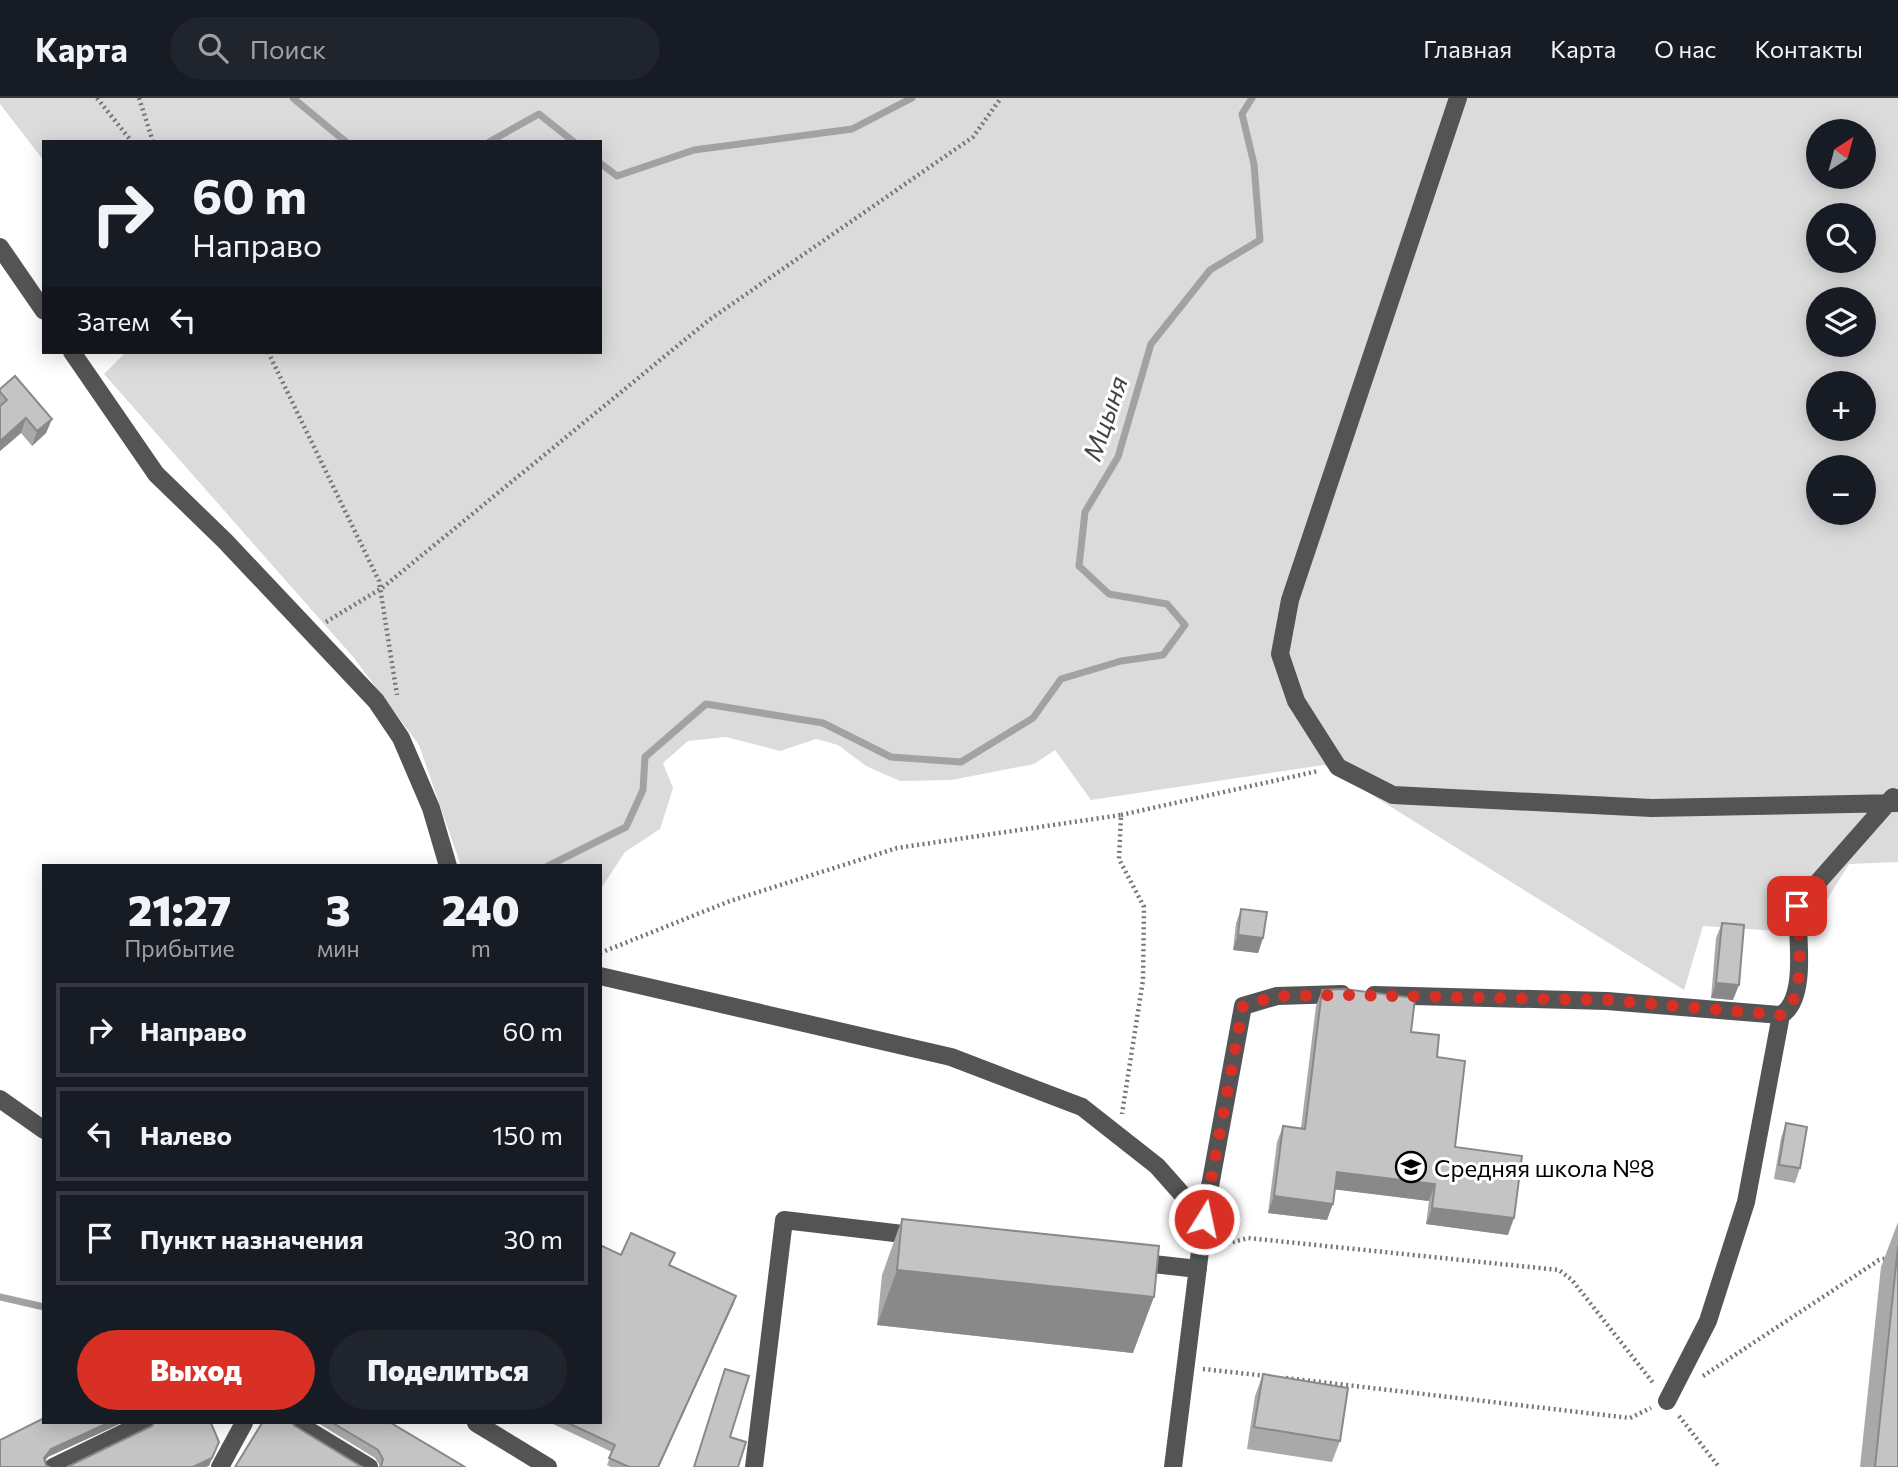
<!DOCTYPE html>
<html lang="ru">
<head>
<meta charset="utf-8">
<style>
	body { margin:0; font-family:Commissioner,sans-serif; background:#20242c; color:#f1f3f6; height:100vh; display:flex; flex-direction:column; font-size:26px; white-space:nowrap }
	* { box-sizing:border-box; margin:0 }
	p { font-size:23px; color:#9ea1a6 }
	.icon { flex:none; width:38px; height:38px; fill:none; stroke:currentColor; stroke-width:2; stroke-linecap:round; stroke-linejoin:round }
	.map { position:relative; flex:1; overflow:hidden }
	.drawer { position:absolute; left:42px; top:766px; width:560px; height:560px; display:flex; flex-direction:column; background:#171b24; border-radius:0px; box-shadow:0 4px 18px #0003 }
	.drawer>* { flex:none }
	.guide { position:absolute; left:42px; top:42px; width:560px; height:214px; border-radius:0px; box-shadow:0 4px 18px #0003; background:#171b24; color:#f1f3f6; overflow:hidden }
	.needle { width:46px; rotate:36deg }
	.fabs { position:absolute; left:1806px; top:21px; display:grid; gap:14px }
	.fabs a { display:grid; place-items:center; width:70px; height:70px; border-radius:50%; background:#171b24; box-shadow:0 4px 18px #0003; font-size:35px }
	.pin { position:absolute; display:grid; place-items:center; width:60px; height:60px; color:#fff; margin:-30px; border-radius:14px; box-shadow:0 4px 10px #0006 }
	.me { position:absolute; width:77px; margin:-38px; rotate:10deg; stroke-linejoin:round; filter:drop-shadow(0 0 5px #0008) }
	.turn { display:flex; align-items:center; gap:24px; height:147px; padding:0 35px; font-size:32px }
	.turn .icon { width:91px; height:91px; stroke-width:2.5 }
	.turn b { display:block; font-size:49px; line-height:60px }
	.then { display:flex; align-items:center; height:66px; padding:0 35px; background:#0003; gap:14px; font-size:26px }
	.eta { display:flex; justify-content:space-evenly; align-items:center; height:119px; text-align:center }
	.eta b { font-size:42px; font-weight:800; line-height:49px }
	.cta { display:flex; gap:14px; margin-top:auto; padding:14px 35px }
	.cta a { flex:1; height:80px; border-radius:42px; background:#d93025; color:#fff; font-size:28px; font-weight:800; line-height:80px; text-align:center }
	.cta a+a { background:#20242c; color:#f1f3f6 }
	ul { padding:0; list-style:none }
	li { display:flex; align-items:center; gap:21px; height:94px; margin:0 14px 10px; padding:0 21px; border:4px solid #363941; border-radius:0px }
	li div { flex:1 }
	li b { display:block; font-size:26px }
	li em { font-style:normal }
	header { display:flex; align-items:center; gap:42px; box-sizing:border-box; height:98px; padding:0 35px; background:#171b24; border-bottom:2px solid #363941 }
	header strong { font-size:33px }
	nav { display:flex; gap:38px; margin-inline-start:auto; font-size:24px }
	.search { width:490px; height:63px; background:#20242c; display:flex; align-items:center; gap:18px; box-sizing:border-box; padding:0 24px; border-radius:38px; color:#9ea1a6; font-size:26px }
	.map>svg:first-child { display:block }
	.green { fill:#dbdbdb; fill-rule:evenodd }
	.lines { fill:none; stroke-linecap:round; stroke-linejoin:round }
	.stream { stroke:#a2a2a2; stroke-width:7 }
	.path { stroke:#767676; stroke-width:4.5; stroke-dasharray:2 3.5; stroke-linecap:butt }
	.minor { stroke:#545454; stroke-width:18 }
	.wall { fill:#a9a9a9 }
	.shaded-wall { fill:#898989 }
	.building { fill:#c4c4c4; stroke:#898989; stroke-width:2 }
	.route { stroke:#d93025; stroke-width:12; stroke-dasharray:0 21.6 }
	.labels { text-anchor:middle; dominant-baseline:central; stroke-width:6; stroke-linejoin:round; paint-order:stroke }
	.poi-label { font-size:24px; fill:#000; stroke:#fff; text-anchor:start }
	.water-label { font-size:26px; font-style:italic; fill:#434343; stroke:#fff }
</style>
</head>
<body>
<header>
<strong>Карта</strong>
<div class="search"><svg class="icon" aria-label="search" viewBox="0 0 24 24"><circle cx="10" cy="10" r="6"/><path d="M15 15l6 6"/></svg>Поиск</div>
<nav><a>Главная</a><a>Карта</a><a>О нас</a><a>Контакты</a></nav>
</header>
<div class="map">
<svg width="1898" height="1369" viewBox="0 0 1898 1369">
	<rect width="100%" height="100%" fill="#fff"/>
	<path class="green" d="M 0,0 L 1898,0 L 1898,764 L 1849,766 L 1806,835 L 1703,828 L 1684,892 L 1324,667 L 1091,702 L 1055,652 L 1034,666 L 952,682 L 900,683 L 866,668 L 838,647 L 816,641 L 780,653 L 726,639 L 688,643 L 663,665 L 673,690 L 660,731 L 625,754 L 600,792 L 600,768 L 461,768 L 419,647 L 354,560 L 104,276 L 126,254 L 600,254 L 600,44 L 44,44 L 44,63 L 0,6 ZM 1818,33 L 1864,33 L 1864,79 L 1818,79 ZM 1818,117 L 1864,117 L 1864,163 L 1818,163 ZM 1818,201 L 1864,201 L 1864,247 L 1818,247 ZM 1818,285 L 1864,285 L 1864,331 L 1818,331 ZM 1818,369 L 1864,369 L 1864,415 L 1818,415 Z"/>
	<g class="lines">
		<path class="stream" d="M 293,0 L 346,44
			M 489,44 L 539,16 L 574,44
			M 600,65 L 617,78 L 694,52 L 852,31 L 912,0
			M 548,768 L 626,729 L 643,692 L 645,659 L 706,606 L 823,625 L 891,659 L 961,664 L 1033,620 L 1061,581 L 1121,563 L 1163,557 L 1185,527 L 1167,506 L 1109,496 L 1079,468 L 1085,414 L 1118,359 L 1151,246 L 1210,172 L 1260,142 L 1254,66 L 1242,16 L 1252,0
			M 0,1199 L 44,1209"/>
		<path class="path" d="M 97,0 L 132,44
			M 139,0 L 153,44
			M 268,254 L 379,483 L 397,597
			M 326,524 L 382,490 L 709,222 L 973,39 L 1001,0
			M 1121,717 L 1318,673
			M 600,855 L 730,803 L 897,750 L 1121,717 L 1119,761 L 1144,809 L 1143,882 L 1122,1016
			M 1222,1147 L 1248,1140 L 1559,1172 L 1572,1182 L 1654,1286
			M 1203,1271 L 1267,1278
			M 1703,1278 L 1879,1162 L 1898,1158
			M 1286,1280 L 1630,1320 L 1651,1310
			M 1679,1318 L 1719,1369"/>
		<path class="minor" d="M 1458,0 L 1290,502 L 1280,556 L 1296,603 L 1338,669 L 1393,697 L 1652,710 L 1898,705
			M 0,149 L 44,213
			M 72,254 L 156,376 L 225,443 L 376,603 L 401,640 L 431,710 L 448,768
			M 600,878 L 951,959 L 1082,1009 L 1157,1068 L 1204,1121
			M 1374,897 L 1607,903 L 1781,917
			M 0,1001 L 44,1032
			M 1135,1164 L 1198,1171
			M 1667,1303 L 1708,1223 L 1746,1104 L 1781,917 C 1808,901 1797,837 1797,808 L 1893,699
			M 476,1325 L 548,1369
			M 298,1326 L 369,1369
			M 53,1369 L 144,1325
			M 220,1369 L 244,1325
			M 754,1369 L 784,1122 L 920,1138
			M 1173,1369 L 1204,1121 L 1243,908 L 1277,898 L 1342,896"/>
	</g>
	<path class="wall" d="M 0,291 L 52,321 L 46,335 L 32,348 L 21,335 L 0,353 Z
		M 1241,811 L 1263,840 L 1258,855 L 1233,852 L 1236,825 Z
		M 1722,825 L 1733,902 L 1711,900 L 1716,840 Z
		M 1322,892 L 1411,934 L 1437,959 L 1455,1049 L 1508,1137 L 1426,1126 L 1429,1103 L 1335,1091 L 1327,1122 L 1268,1115 L 1277,1044 L 1283,1028 L 1301,1030 L 1316,908 Z
		M 1786,1025 L 1800,1070 L 1795,1085 L 1774,1081 L 1781,1040 Z
		M 902,1121 L 1133,1255 L 877,1227 L 882,1177 Z
		M 1898,1124 L 1898,1369 L 1860,1369 L 1881,1169 Z
		M 621,1157 L 670,1167 L 734,1205 L 659,1369 L 611,1369 L 607,1367 L 612,1354 L 551,1325 L 600,1325 Z
		M 1263,1276 L 1340,1343 L 1332,1364 L 1247,1351 L 1255,1298 Z
		M 318,1325 L 391,1325 L 465,1369 L 380,1368 L 375,1360 Z"/>
	<path class="shaded-wall" d="M 26,320 L 21,335 L 0,353 L 0,343 Z
		M 52,321 L 46,335 L 32,348 L 37,333 Z
		M 1238,837 L 1263,840 L 1258,855 L 1233,852 Z
		M 1716,885 L 1739,887 L 1733,902 L 1711,900 Z
		M 1337,1074 L 1435,1086 L 1429,1103 L 1331,1091 Z
		M 1274,1098 L 1333,1106 L 1327,1122 L 1268,1115 Z
		M 1432,1110 L 1514,1120 L 1508,1137 L 1426,1126 Z
		M 897,1172 L 1154,1199 L 1133,1255 L 877,1227 Z
		M 736,1198 L 734,1205 L 658,1369 Z
		M 108,1325 L 122,1325 L 48,1359 L 42,1368 L 44,1360 L 51,1351 Z
		M 219,1344 L 209,1368 L 206,1369 L 193,1369 Z"/>
	<path class="building" d="M 15,278 L 52,321 L 37,333 L 26,320 L 0,343 L 0,308 L 7,302 L 0,294 L 0,291 Z
		M 1241,811 L 1267,814 L 1263,840 L 1238,837 Z
		M 1722,825 L 1744,827 L 1739,887 L 1716,885 Z
		M 1344,891 L 1415,900 L 1411,934 L 1439,937 L 1437,959 L 1465,963 L 1455,1049 L 1522,1058 L 1514,1120 L 1432,1110 L 1435,1086 L 1337,1074 L 1333,1106 L 1274,1098 L 1283,1028 L 1305,1031 L 1322,892 Z
		M 1786,1025 L 1807,1029 L 1800,1070 L 1779,1067 Z
		M 902,1121 L 1159,1148 L 1154,1199 L 897,1172 Z
		M 631,1135 L 675,1155 L 669,1167 L 736,1198 L 658,1369 L 629,1369 L 609,1360 L 615,1347 L 568,1325 L 600,1325 L 600,1147 L 621,1157 Z
		M 1898,1148 L 1898,1369 L 1875,1369 Z
		M 725,1271 L 749,1278 L 730,1339 L 746,1344 L 738,1369 L 694,1369 Z
		M 1263,1276 L 1348,1290 L 1340,1343 L 1254,1329 Z
		M 44,1320 L 44,1325 L 108,1325 L 51,1351 L 44,1360 L 46,1367 L 49,1369 L 0,1369 L 0,1342 Z
		M 154,1325 L 211,1325 L 219,1344 L 212,1360 L 193,1369 L 67,1369 L 152,1328 Z
		M 262,1325 L 292,1325 L 295,1328 L 362,1369 L 235,1369 Z
		M 333,1325 L 391,1325 L 465,1369 L 379,1369 L 381,1368 L 383,1361 L 378,1352 Z"/>
	<g class="lines">
		<path class="route" d="M 1204,1121 L 1243,908 L 1277,898 L 1346,897 L 1607,902 L 1781,917 C 1808,901 1798,837 1797,808"/>
	</g>
	<defs>
		<g id="school-ring" transform="scale(1.575)"><circle r="9.5" fill="#fff" stroke="#000" stroke-width="1.5"/><path d="M0-5L7-2L0 1L-7-2ZM-4 1L0 2.5L4 1V4Q0 6-4 4Z" fill="#000"/></g>
	</defs>
	<g fill-rule="evenodd">
		<use href="#school-ring" x="1411" y="1069"/>
	</g>
	<g class="labels">
		<g class="poi-label">
			<text x="1434" y="1069">Средняя школа №8</text>
		</g>
		<g class="water-label">
			<text transform="translate(1104 320) rotate(-71)">Мцыня</text>
		</g>
	</g>
</svg>
<div class="fabs">
<a><svg class="needle" viewBox="-14 -14 28 28"><path d="M0-13l5 13h-10z" fill="#e53935"/><path d="M0 13l5-13h-10z" fill="#9ea1a6"/></svg></a>
<a><svg class="icon" aria-label="search" viewBox="0 0 24 24"><circle cx="10" cy="10" r="6"/><path d="M15 15l6 6"/></svg></a>
<a><svg class="icon" aria-label="layers" viewBox="0 0 24 24"><path d="M12 4l9 5-9 5-9-5zM3 14l9 5 9-5"/></svg></a>
<a>+</a>
<a>−</a>
</div>
<div class="pin" style="left:1797px;top:808px;background:#d93025"><svg class="icon" aria-label="arrive" viewBox="0 0 24 24"><path d="M6 21V4h12l-3 4 3 4H6"/></svg></div>
<svg class="me" style="left:1204px;top:1121px" viewBox="-20 -20 40 40"><circle r="17" fill="#d93025" stroke="#fff" stroke-width="3"/><path d="M0-11L8 9 0 5-8 9z" fill="#fff"/></svg>
<div class="guide">
<div class="turn"><svg class="icon" aria-label="right" viewBox="0 0 24 24"><path d="M7 20v-9h11M14 6l5 5-5 5"/></svg><div><b>60 m</b>Направо</div></div>
<div class="then">Затем<svg class="icon" aria-label="left" viewBox="0 0 24 24"><path d="M17 20v-9H6M10 6l-5 5 5 5"/></svg></div>
</div>
<section class="drawer">
<div class="eta">
<div><b>21:27</b><p>Прибытие</p></div>
<div><b>3</b><p>мин</p></div>
<div><b>240</b><p>m</p></div>
</div>
<ul>
<li><svg class="icon" aria-label="right" viewBox="0 0 24 24"><path d="M7 20v-9h11M14 6l5 5-5 5"/></svg><div><b>Направо</b></div><em>60 m</em></li>
<li><svg class="icon" aria-label="left" viewBox="0 0 24 24"><path d="M17 20v-9H6M10 6l-5 5 5 5"/></svg><div><b>Налево</b></div><em>150 m</em></li>
<li><svg class="icon" aria-label="arrive" viewBox="0 0 24 24"><path d="M6 21V4h12l-3 4 3 4H6"/></svg><div><b>Пункт назначения</b></div><em>30 m</em></li>
</ul>
<div class="cta"><a>Выход</a><a>Поделиться</a></div>
</section>
</div>
</body>
</html>
